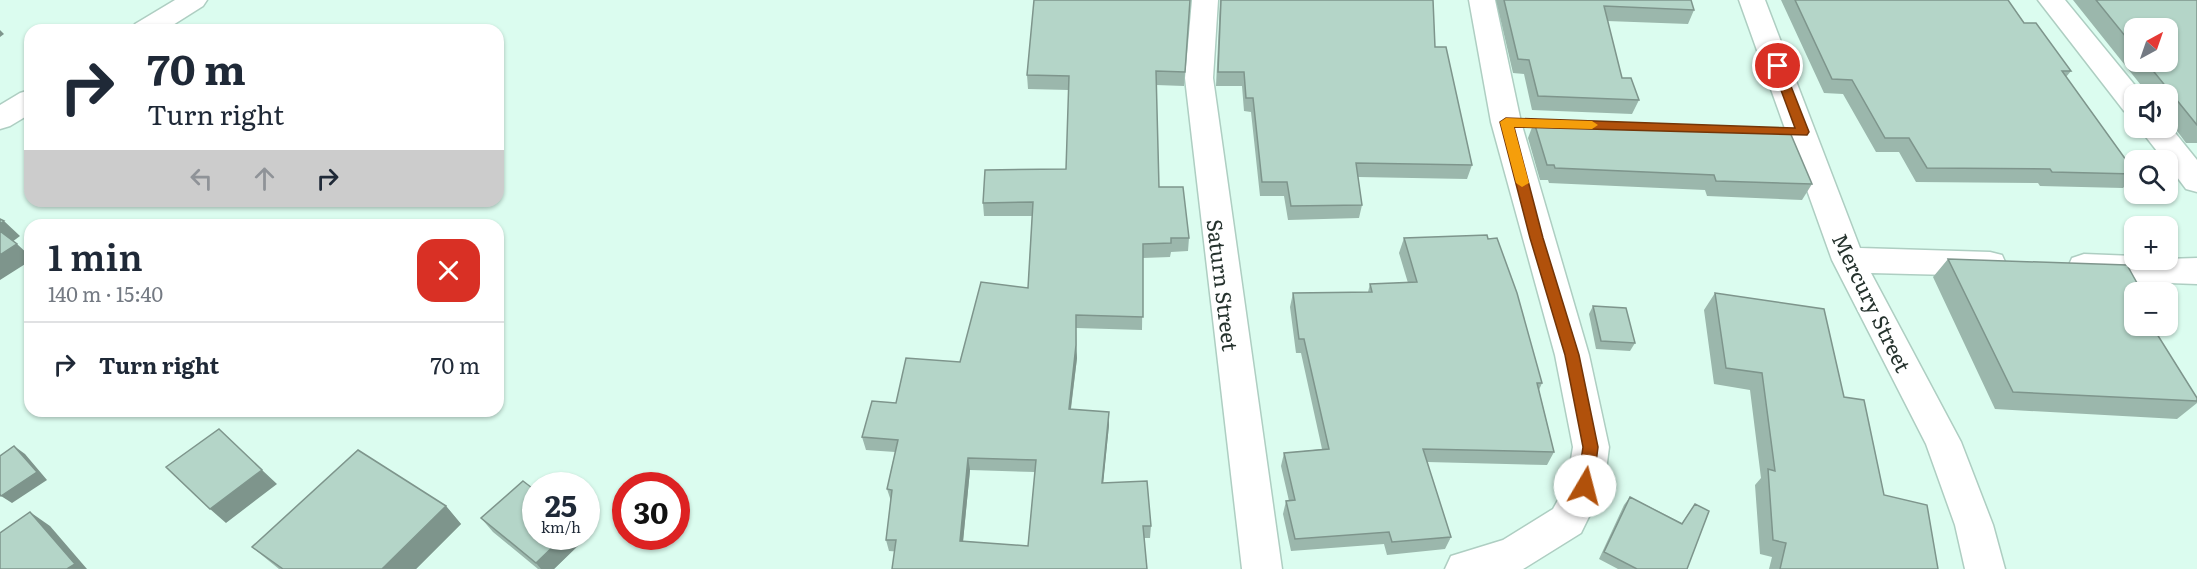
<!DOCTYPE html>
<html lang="en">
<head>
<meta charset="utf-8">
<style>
	body { margin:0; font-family:Literata,serif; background:#f2f2f3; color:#1f2937; height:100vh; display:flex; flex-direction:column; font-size:22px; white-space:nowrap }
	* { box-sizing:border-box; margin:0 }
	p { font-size:20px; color:#747a83 }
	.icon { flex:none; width:33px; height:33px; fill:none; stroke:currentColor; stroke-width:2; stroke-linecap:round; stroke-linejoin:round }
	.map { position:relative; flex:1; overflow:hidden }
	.side { position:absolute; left:24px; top:219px; width:480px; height:198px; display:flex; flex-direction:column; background:#fff; border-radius:18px; box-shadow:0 2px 4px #0004 }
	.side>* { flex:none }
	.guide { position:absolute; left:24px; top:24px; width:480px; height:183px; border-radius:18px; box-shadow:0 2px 4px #0004; background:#fff; color:#1f2937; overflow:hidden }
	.needle { width:39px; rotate:40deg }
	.fabs { position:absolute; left:2124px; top:18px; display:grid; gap:12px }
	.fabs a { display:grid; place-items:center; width:54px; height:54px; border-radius:12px; background:#fff; box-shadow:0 2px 4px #0004; font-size:30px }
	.speed { position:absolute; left:522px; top:472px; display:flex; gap:12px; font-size:30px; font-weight:700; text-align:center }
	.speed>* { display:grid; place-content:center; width:78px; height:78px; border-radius:50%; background:#fff; box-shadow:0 2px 4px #0004; line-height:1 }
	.speed small { font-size:15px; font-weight:400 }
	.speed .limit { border:9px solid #d22; background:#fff; color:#111 }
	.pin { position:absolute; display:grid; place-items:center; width:51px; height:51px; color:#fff; margin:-26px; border:3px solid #fff; border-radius:50%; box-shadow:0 2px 6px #0007 }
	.me { position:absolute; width:66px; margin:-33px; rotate:8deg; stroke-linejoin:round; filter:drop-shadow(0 0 4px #0008) }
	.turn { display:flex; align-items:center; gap:21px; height:126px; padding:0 24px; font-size:27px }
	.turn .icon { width:78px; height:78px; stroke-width:2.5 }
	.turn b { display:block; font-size:42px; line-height:51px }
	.lanes { display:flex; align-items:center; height:57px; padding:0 24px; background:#0003; justify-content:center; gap:30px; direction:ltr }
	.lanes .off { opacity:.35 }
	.round { display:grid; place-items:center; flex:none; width:63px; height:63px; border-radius:18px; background:#f2f2f3 }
	.summary { display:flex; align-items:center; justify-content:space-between; height:102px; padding:0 24px }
	h1 { font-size:36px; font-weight:600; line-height:45px }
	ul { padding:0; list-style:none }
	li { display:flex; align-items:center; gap:18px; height:84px; padding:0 24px; border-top:2px solid #e0e1e3 }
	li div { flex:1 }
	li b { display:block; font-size:22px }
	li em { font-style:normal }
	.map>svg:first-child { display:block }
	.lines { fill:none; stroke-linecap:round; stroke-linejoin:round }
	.minor-casing { stroke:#aecec2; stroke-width:3 }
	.minor { fill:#fff; fill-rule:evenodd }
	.wall { fill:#9bb7ac; fill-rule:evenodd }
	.shaded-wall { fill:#7e958c }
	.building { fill:#b4d5c8; stroke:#7e958c; stroke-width:1.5; fill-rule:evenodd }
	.route { fill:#b1510b; stroke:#733507; stroke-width:1.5 }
	.slow { fill:#f59e0b }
	.labels { text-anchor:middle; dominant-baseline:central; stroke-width:6; stroke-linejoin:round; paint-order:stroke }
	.street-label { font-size:21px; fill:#25322d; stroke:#fff }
</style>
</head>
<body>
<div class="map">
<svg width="2197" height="569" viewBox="0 0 2197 569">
	<rect width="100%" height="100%" fill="#dbfcef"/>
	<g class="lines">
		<g class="minor-casing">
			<path id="minor" d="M 175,0 L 207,0 L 203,6 L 165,30 L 131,30 L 135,24 Z
				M 1192,0 L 1218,0 L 1213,78 L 1282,569 L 1242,569 L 1185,78 Z
				M 1469,0 L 1495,0 L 1521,122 L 1589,355 L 1609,447 L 1604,486 L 1581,533 L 1523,569 L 1445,569 L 1451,556 L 1503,540 L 1553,509 L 1567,484 L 1573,447 L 1555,355 L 1491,122 Z
				M 1739,0 L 1765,0 L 1860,248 L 1990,252 L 2002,255 L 2006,264 L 2002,273 L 1990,276 L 1871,273 L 1961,442 L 1993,525 L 2005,569 L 1965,569 L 1955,525 L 1926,444 L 1832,260 Z
				M 2038,0 L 2065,0 L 2142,94 L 2134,94 L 2134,114 L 2124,111 Z
				M 30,90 L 30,114 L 10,126 L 0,129 L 0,105 L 20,93 Z
				M 2168,124 L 2197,160 L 2197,192 L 2186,189 L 2168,165 L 2168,160 L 2164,160 L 2139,128 L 2168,128 Z
				M 2084,254 L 2134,256 L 2134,260 L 2197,258 L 2197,284 L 2084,280 L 2072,276 L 2068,267 L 2072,258 Z"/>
		</g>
		<use href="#minor" class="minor"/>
	</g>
	<path class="wall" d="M 1190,0 L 1184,86 L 1156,85 L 1159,187 L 1189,238 L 1188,251 L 1171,252 L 1170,257 L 1143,258 L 1142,330 L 1076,328 L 1077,358 L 1071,409 L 1109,425 L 1103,483 L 1151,526 L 1150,538 L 1144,538 L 1147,569 L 889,551 L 886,540 L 891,501 L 887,489 L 895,452 L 866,450 L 862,437 L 896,403 L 960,362 L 1028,288 L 1032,216 L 984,216 L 983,203 L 1066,169 L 1069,90 L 1028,89 L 1027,75 ZM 970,470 L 1035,472 L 1028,546 L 963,541 Z
		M 1220,0 L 1433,0 L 1435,47 L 1472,165 L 1467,179 L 1358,177 L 1362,205 L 1359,218 L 1288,220 L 1284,196 L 1260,196 L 1251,112 L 1244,111 L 1242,86 L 1216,86 Z
		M 1496,0 L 1691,0 L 1694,10 L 1688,24 L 1607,21 L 1622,78 L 1639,100 L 1632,114 L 1532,110 L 1524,74 L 1513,73 Z
		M 1781,0 L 2008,0 L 2024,23 L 2071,71 L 2066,77 L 2134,171 L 2134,176 L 2123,188 L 2040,186 L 2038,183 L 1916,182 L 1899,152 L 1876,152 L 1843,94 L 1824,93 Z
		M 2073,0 L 2197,0 L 2197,143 L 2186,143 L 2168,119 L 2168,94 L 2148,94 ZM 2134,28 L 2168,62 L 2134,62 Z
		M 1544,120 L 1812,184 L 1802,200 L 1707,196 L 1705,190 L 1549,183 L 1548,180 L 1540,180 L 1528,138 L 1534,122 L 1543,122 Z
		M 1404,238 L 1488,239 L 1542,383 L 1539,390 L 1554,452 L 1547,465 L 1427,462 L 1451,537 L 1445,549 L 1387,555 L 1384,544 L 1291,551 L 1283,514 L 1286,501 L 1289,501 L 1281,466 L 1284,453 L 1322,449 L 1301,353 L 1296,353 L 1290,307 L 1293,293 L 1368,292 L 1370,284 L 1408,283 L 1399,253 Z
		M 1948,259 L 2134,326 L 2197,398 L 2197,403 L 2177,419 L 1995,409 L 1933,277 Z
		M 1715,293 L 1844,397 L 1884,495 L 1938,569 L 1769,569 L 1772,557 L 1760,554 L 1755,485 L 1761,478 L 1750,390 L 1714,384 L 1704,310 Z
		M 1593,306 L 1635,343 L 1630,351 L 1596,349 L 1589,314 Z
		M 1630,497 L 1682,523 L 1695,504 L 1687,569 L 1618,569 L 1599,559 L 1624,505 Z
		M 446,506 L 461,524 L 416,569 L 279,569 L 252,547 Z
		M 481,518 L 587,537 L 554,569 L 538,569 L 493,532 Z"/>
	<path class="shaded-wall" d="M 0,30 L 4,34 L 0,37 Z
		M 4,221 L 20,236 L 12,242 L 0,231 L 0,224 Z
		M 17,244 L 30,256 L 30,261 L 0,280 L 0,255 Z
		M 1076,345 L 1077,358 L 1069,422 L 1069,409 Z
		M 1109,412 L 1109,425 L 1102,495 L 1102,483 Z
		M 14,446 L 25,454 L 47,480 L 12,503 L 1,496 Z
		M 968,458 L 970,470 L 962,552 L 960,541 Z
		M 262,470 L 277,484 L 226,523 L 210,509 Z
		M 446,506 L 461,524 L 416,569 L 382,569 Z
		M 30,512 L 50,526 L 87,569 L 67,569 Z
		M 586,536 L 587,537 L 554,569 L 541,569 L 536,563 L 563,537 L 586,537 Z"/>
	<path class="building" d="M 1034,0 L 1190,0 L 1185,72 L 1156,71 L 1159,187 L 1183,187 L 1189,238 L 1171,238 L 1171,243 L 1143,244 L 1143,317 L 1076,315 L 1076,345 L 1069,409 L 1109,412 L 1102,483 L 1147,481 L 1151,526 L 1143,526 L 1147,569 L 892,569 L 896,540 L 886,540 L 892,490 L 887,489 L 898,440 L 862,437 L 872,401 L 896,403 L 906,358 L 960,362 L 981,282 L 1028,288 L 1033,202 L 983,203 L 985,170 L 1066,169 L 1069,76 L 1027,75 ZM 968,458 L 1036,460 L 1028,546 L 960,541 Z
		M 1221,0 L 1433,0 L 1435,47 L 1446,47 L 1472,165 L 1356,163 L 1362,205 L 1291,206 L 1287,182 L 1262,182 L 1253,98 L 1246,98 L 1244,72 L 1218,72 Z
		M 1504,0 L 1691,0 L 1694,10 L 1604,6 L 1622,78 L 1631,78 L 1639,100 L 1538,96 L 1529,60 L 1518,59 Z
		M 1795,0 L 2008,0 L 2024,23 L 2036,23 L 2071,71 L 2062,71 L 2134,171 L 2134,174 L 2052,172 L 2050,169 L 1927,168 L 1909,138 L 1885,138 L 1852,80 L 1832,79 Z
		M 2096,0 L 2197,0 L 2197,125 L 2146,62 L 2168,62 L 2168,28 L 2134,28 L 2134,47 Z
		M 1544,120 L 1789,130 L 1812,184 L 1716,181 L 1714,175 L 1555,168 L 1554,165 L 1547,165 L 1534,122 L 1545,123 Z
		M 0,219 L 4,221 L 0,224 Z
		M 0,231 L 17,244 L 0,255 Z
		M 1487,235 L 1488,239 L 1497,238 L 1517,293 L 1542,383 L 1537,383 L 1554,452 L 1423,449 L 1451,537 L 1392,542 L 1389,532 L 1295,539 L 1286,501 L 1295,500 L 1284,453 L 1329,449 L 1304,339 L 1299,339 L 1293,293 L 1372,292 L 1370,284 L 1417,282 L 1404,238 Z
		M 1948,259 L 2127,265 L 2142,292 L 2134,292 L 2134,326 L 2152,326 L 2197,398 L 2197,401 L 2013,392 Z
		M 1715,293 L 1824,309 L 1844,397 L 1864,400 L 1884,495 L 1927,505 L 1938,569 L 1780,569 L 1786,543 L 1773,540 L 1768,469 L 1775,471 L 1762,373 L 1726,368 Z
		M 1593,306 L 1626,308 L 1635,343 L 1601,341 Z
		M 219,429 L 262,470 L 210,509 L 166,467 Z
		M 14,446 L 37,472 L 1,496 L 0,494 L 0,456 Z
		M 358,450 L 446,506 L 382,569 L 283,569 L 252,547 Z
		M 523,481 L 536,491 L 536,537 L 563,537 L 536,563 L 481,518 Z
		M 1630,497 L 1682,524 L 1695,504 L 1709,511 L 1687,569 L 1637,569 L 1604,552 Z
		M 30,512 L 75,564 L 67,569 L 0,569 L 0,533 Z"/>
	<path class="route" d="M 1778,62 L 1783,66 L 1809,132 L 1807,135 L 1514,127 L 1543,238 L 1579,355 L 1598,447 L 1593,486 L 1591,491 L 1585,493 L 1580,491 L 1577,486 L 1583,447 L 1565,355 L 1530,238 L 1500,122 L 1506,118 L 1795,128 L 1772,66 Z"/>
	<path class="slow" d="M 1506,118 L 1592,121 L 1598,125 L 1592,129 L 1514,127 L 1529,183 L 1522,187 L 1516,183 L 1500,122 Z"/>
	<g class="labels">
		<g class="street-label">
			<text transform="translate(1224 285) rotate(83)">Saturn Street</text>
			<text transform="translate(1873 302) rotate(64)">Mercury Street</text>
		</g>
	</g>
</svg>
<div class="fabs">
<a><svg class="needle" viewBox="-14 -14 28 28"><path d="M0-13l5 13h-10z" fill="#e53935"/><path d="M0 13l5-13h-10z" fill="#747a83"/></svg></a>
<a><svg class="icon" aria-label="sound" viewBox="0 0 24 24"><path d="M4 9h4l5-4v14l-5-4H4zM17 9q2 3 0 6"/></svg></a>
<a><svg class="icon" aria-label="search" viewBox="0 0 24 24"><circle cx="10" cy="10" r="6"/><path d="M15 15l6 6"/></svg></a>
<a>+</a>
<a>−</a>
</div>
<div class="speed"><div>25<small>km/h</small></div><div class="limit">30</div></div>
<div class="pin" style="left:1778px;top:66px;background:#d93025"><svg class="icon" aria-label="arrive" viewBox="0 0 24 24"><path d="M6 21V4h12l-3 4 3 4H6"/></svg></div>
<svg class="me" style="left:1585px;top:486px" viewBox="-20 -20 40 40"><circle r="19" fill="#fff"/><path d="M0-13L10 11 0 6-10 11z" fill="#b1510b"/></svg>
<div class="guide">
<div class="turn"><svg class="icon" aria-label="right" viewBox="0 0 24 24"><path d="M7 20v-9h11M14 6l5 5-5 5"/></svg><div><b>70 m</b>Turn right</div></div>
<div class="lanes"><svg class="icon off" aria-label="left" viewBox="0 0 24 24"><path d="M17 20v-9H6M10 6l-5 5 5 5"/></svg><svg class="icon off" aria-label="ahead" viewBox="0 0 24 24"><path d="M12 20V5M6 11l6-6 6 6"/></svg><svg class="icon" aria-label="right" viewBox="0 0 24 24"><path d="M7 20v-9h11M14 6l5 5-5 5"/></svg></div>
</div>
<section class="side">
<div class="summary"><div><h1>1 min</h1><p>140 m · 15:40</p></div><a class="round" style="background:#d93025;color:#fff"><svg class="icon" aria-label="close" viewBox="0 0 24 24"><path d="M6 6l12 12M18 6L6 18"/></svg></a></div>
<ul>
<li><svg class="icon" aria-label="right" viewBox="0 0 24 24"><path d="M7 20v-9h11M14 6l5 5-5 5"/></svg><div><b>Turn right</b></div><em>70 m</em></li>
</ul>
</section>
</div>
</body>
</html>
